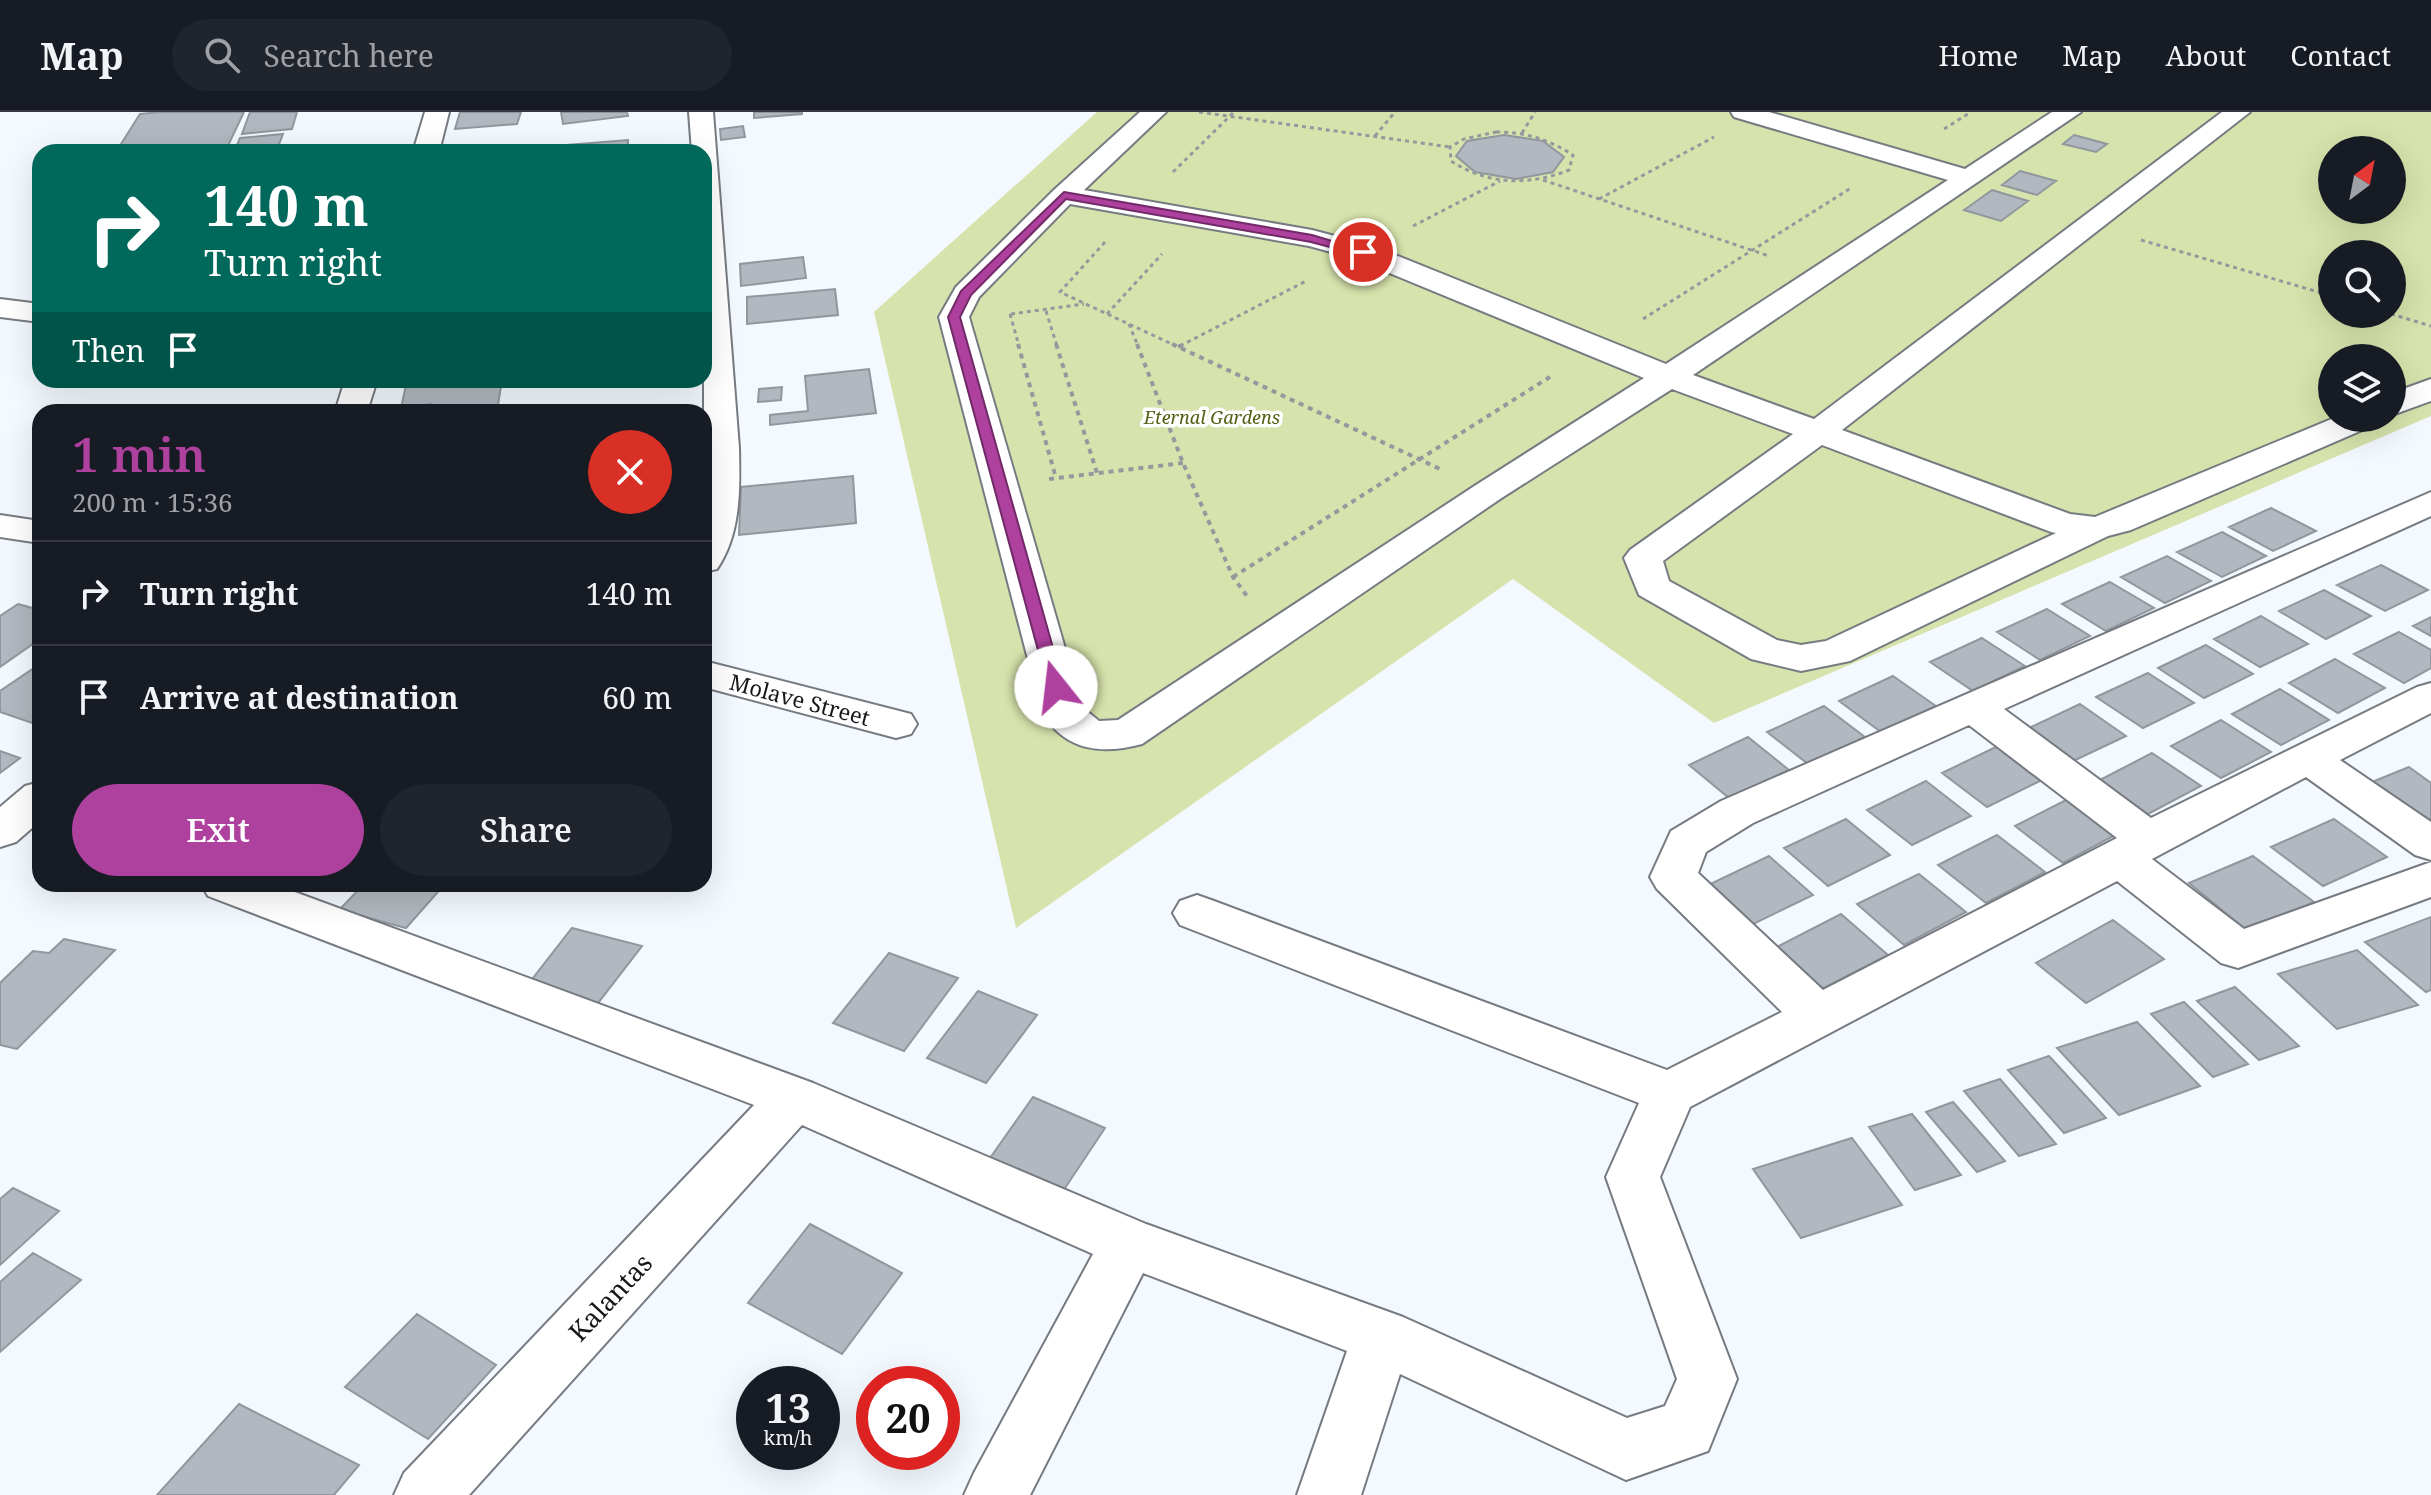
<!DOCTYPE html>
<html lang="en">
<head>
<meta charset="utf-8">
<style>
	body { margin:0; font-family:"Noto Serif",serif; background:#20242c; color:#f1f3f6; height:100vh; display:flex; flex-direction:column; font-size:30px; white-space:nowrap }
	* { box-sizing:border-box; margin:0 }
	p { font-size:26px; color:#9ea1a6 }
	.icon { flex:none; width:44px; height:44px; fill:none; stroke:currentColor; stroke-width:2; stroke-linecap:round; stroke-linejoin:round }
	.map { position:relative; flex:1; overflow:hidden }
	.side { position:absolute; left:32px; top:292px; width:680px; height:488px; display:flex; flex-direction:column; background:#171b24; border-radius:24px; box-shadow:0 8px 32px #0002 }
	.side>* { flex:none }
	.guide { position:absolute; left:32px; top:32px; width:680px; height:244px; border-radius:24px; box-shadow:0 8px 32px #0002; background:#00695c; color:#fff; overflow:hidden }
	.needle { width:52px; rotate:32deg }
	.buttons { position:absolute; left:2318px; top:24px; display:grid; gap:16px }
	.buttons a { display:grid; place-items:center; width:88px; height:88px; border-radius:50%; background:#171b24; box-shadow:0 8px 32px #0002; font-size:40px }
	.speed { position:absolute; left:736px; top:1254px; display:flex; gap:16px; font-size:40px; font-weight:700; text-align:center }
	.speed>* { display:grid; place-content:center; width:104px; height:104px; border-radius:50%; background:#171b24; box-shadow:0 8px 32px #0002; line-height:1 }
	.speed small { font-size:20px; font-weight:400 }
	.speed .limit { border:12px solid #d22; background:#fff; color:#111 }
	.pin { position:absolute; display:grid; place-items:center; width:68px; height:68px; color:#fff; margin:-34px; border:4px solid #fff; border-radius:50%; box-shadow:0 2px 8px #0007 }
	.me { position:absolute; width:88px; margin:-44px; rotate:344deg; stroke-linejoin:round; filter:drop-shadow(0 0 6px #0008) }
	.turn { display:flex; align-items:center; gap:28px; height:168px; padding:0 40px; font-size:36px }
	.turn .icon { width:104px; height:104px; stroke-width:2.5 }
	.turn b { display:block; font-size:56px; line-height:68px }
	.then { display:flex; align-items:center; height:76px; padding:0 40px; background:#0003; gap:16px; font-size:30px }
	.round { display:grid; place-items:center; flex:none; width:84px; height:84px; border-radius:42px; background:#20242c }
	.overview { display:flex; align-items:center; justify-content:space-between; height:136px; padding:0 40px }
	h1 { font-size:48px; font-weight:600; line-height:60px; color:#ae409e }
	.primary-button { display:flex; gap:16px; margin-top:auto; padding:16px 40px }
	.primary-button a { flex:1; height:92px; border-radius:48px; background:#ae409e; color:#fff; font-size:32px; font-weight:600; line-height:92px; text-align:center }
	.primary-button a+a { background:#20242c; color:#f1f3f6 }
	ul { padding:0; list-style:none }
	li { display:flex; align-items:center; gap:24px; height:104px; padding:0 40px; border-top:2px solid #363941 }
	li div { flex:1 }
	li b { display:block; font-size:30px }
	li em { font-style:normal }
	header { display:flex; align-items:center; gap:48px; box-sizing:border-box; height:112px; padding:0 40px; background:#171b24; border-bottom:2px solid #363941 }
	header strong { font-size:38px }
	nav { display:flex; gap:44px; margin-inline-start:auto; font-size:28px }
	.search { width:560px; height:72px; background:#20242c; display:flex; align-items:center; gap:20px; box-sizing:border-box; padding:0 28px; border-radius:44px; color:#9ea1a6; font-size:30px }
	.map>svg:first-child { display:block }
	.green { fill:#d7e3ac; fill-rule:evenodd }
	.building { fill:#b2b8bf; stroke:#92979e; stroke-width:2 }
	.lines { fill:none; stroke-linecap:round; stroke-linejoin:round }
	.minor-casing { stroke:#767b82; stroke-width:4 }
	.path-far1 { stroke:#95989d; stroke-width:3; stroke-dasharray:4 4; stroke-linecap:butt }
	.path { stroke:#95989d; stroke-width:4; stroke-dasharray:5 5; stroke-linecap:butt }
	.minor { fill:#fff; fill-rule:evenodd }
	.route { fill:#ae409e; stroke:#712a67; stroke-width:2 }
	.labels { text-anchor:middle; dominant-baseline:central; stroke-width:7; stroke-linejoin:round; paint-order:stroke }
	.far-park-label { font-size:18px; font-style:italic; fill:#535e12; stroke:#fff }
	.street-label { font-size:22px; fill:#15171a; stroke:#fff }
	.near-street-label { font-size:26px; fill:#15171a; stroke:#fff }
</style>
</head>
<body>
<header>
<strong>Map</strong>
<div class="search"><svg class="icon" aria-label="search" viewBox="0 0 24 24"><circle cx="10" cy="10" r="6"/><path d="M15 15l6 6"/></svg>Search here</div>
<nav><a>Home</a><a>Map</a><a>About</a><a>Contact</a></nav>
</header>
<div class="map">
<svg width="2431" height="1383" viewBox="0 0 2431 1383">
	<rect width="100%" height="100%" fill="#f4f8ff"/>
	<path class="green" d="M 1097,0 L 2431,0 L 2431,304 L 1714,611 L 1513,467 L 1016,816 L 874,200 ZM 2332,38 L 2392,38 L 2392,98 L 2332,98 ZM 2332,142 L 2392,142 L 2392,202 L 2332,202 ZM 2332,246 L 2392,246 L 2392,306 L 2332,306 Z"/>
	<path class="building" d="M 159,0 L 244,0 L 225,40 L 116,40 L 140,2 Z
		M 250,0 L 297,0 L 292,17 L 242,22 Z
		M 460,0 L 521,0 L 517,12 L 455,17 Z
		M 561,0 L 627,0 L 628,4 L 563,12 Z
		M 754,0 L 802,0 L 802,2 L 754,6 Z
		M 743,14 L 745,25 L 721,28 L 720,17 Z
		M 283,22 L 276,40 L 234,40 L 240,26 Z
		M 1504,23 L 1543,29 L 1564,45 L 1553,60 L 1516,67 L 1475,60 L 1456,44 L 1467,29 Z
		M 2074,23 L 2107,32 L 2096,40 L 2063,32 Z
		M 628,28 L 628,36 L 649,35 L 649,40 L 553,40 L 554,34 Z
		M 2020,59 L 2056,69 L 2037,83 L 2002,73 Z
		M 1992,78 L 2028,89 L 2001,109 L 1964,98 Z
		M 803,145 L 806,166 L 741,174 L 740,152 Z
		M 835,177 L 838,203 L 747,212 L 747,185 Z
		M 869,257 L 876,301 L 770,313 L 770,303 L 808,299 L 805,264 Z
		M 407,268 L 502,268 L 498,293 L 447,300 L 430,300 L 431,292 L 401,296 Z
		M 782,275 L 781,288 L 758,290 L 759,277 Z
		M 853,364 L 856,411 L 739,423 L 741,375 Z
		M 2271,396 L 2316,419 L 2273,439 L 2229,415 Z
		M 2222,420 L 2266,444 L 2222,465 L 2177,440 Z
		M 2167,444 L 2211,469 L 2165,491 L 2121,465 Z
		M 2381,453 L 2428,478 L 2385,499 L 2337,473 Z
		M 2110,470 L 2154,496 L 2106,519 L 2062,492 Z
		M 2324,478 L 2371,504 L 2326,527 L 2279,499 Z
		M 18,492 L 40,498 L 40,527 L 0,555 L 0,504 Z
		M 2047,497 L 2090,524 L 2040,548 L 1997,520 Z
		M 2261,504 L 2308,532 L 2260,555 L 2214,527 Z
		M 2431,505 L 2431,524 L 2413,514 Z
		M 2399,520 L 2431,538 L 2431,556 L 2404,571 L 2354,542 Z
		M 1982,526 L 2025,554 L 1973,579 L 1930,550 Z
		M 2206,533 L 2253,562 L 2204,586 L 2158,556 Z
		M 2335,547 L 2385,576 L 2338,601 L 2289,571 Z
		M 40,552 L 40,605 L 32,611 L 0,600 L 0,579 Z
		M 2148,561 L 2194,591 L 2143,616 L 2096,585 Z
		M 1893,564 L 1936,594 L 1881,620 L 1839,589 Z
		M 2280,577 L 2329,608 L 2281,633 L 2232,602 Z
		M 2080,592 L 2126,624 L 2071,650 L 2027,617 Z
		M 1824,594 L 1865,625 L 1808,652 L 1767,620 Z
		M 2221,608 L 2271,640 L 2221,666 L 2171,634 Z
		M 1748,625 L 1789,658 L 1729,686 L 1689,653 Z
		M 1998,634 L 2044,667 L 1987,695 L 1942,661 Z
		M 0,639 L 20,646 L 0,661 Z
		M 2152,641 L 2201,674 L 2148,702 L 2100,668 Z
		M 2409,655 L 2431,671 L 2431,713 L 2372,670 Z
		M 1926,669 L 1971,704 L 1912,733 L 1867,698 Z
		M 2070,686 L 2119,721 L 2063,751 L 2015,714 Z
		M 1846,707 L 1890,743 L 1828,774 L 1784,736 Z
		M 2334,707 L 2387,745 L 2323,774 L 2271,735 Z
		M 1997,723 L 2045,760 L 1986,791 L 1938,753 Z
		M 1769,744 L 1813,783 L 1747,815 L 1704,775 Z
		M 2253,744 L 2314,790 L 2249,820 L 2189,771 Z
		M 1919,762 L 1966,800 L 1904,833 L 1857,792 Z
		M 364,772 L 445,772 L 406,816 L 339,798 Z
		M 1841,802 L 1888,843 L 1822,877 L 1777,835 Z
		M 2431,805 L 2431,878 L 2426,880 L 2365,830 Z
		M 2113,808 L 2164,847 L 2086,891 L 2036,851 Z
		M 572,816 L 642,834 L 595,895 L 526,875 Z
		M 64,827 L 115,838 L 17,937 L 0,933 L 0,871 L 33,839 L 49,841 Z
		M 2357,838 L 2418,893 L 2337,917 L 2278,862 Z
		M 889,841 L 958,866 L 904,939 L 833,911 Z
		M 2235,875 L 2299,934 L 2259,948 L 2197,889 Z
		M 978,879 L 1037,903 L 986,971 L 927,946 Z
		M 2184,890 L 2248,952 L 2213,965 L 2151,902 Z
		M 2137,910 L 2200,974 L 2119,1003 L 2057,936 Z
		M 2049,944 L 2106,1006 L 2064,1021 L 2008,958 Z
		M 2000,967 L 2056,1032 L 2019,1044 L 1964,979 Z
		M 1033,985 L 1105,1016 L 1063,1079 L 990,1046 Z
		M 1953,990 L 2005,1049 L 1977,1060 L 1926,1000 Z
		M 1912,1002 L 1961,1063 L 1915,1078 L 1869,1015 Z
		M 1852,1026 L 1902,1093 L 1801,1126 L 1753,1057 Z
		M 13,1076 L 59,1099 L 0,1153 L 0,1087 Z
		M 810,1112 L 902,1161 L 842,1242 L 748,1191 Z
		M 33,1141 L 81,1168 L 0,1240 L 0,1170 Z
		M 417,1202 L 496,1253 L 428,1327 L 345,1275 Z
		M 239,1292 L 359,1353 L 334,1383 L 157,1383 Z"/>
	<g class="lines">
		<g class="minor-casing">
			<path id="minor" d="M 425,0 L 449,0 L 439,40 L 413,40 Z
				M 689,0 L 713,0 L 739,336 C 740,377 741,422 717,457 L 704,460 L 704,40 L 692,40 Z
				M 1140,0 L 1166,0 L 1084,78 L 1312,118 L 1373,134 L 1666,252 L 1948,68 L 1734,5 L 1731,0 L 1769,0 L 1965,57 L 2052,0 L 2081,0 L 1693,263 L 1814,307 L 2222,0 L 2250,0 L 1842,318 L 2070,402 L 2095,405 L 2334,306 L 2379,306 L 2374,313 L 2131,418 L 2108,424 L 1850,549 L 1801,559 L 1751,547 L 1639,483 L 1624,446 L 1630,438 L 1793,322 L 1672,277 L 1500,387 L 1142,632 C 1101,643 1066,639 1042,601 L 939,205 L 956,175 L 1055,77 ZM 1070,92 L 1309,134 L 1353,146 L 1644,266 L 1476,373 L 1118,608 L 1099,609 L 1082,595 L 969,205 L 979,185 ZM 1822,333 L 2051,420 L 2056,421 L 1826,529 L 1801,533 L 1777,528 L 1669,469 L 1663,449 Z
				M 0,187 L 40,192 L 40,210 L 0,205 Z
				M 2431,267 L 2431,289 L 2392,303 L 2392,281 Z
				M 345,268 L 377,268 L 367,300 L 335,300 Z
				M 2431,380 L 2431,404 L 2004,597 L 2151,706 L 2417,575 L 2431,571 L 2431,601 L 2340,648 L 2431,710 L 2431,748 L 2415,743 L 2306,665 L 2152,747 L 2244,817 L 2431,750 L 2431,785 L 2238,856 L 2221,851 L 2117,769 L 1690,995 L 1660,1065 L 1737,1267 L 1708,1339 L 1626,1368 L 1400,1262 L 1361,1383 L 1297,1383 L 1347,1239 L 1143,1161 L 1030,1383 L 964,1383 L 974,1361 L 1093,1142 L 802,1013 L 469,1383 L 394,1383 L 404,1361 L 754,993 L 208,784 L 201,772 L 273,772 L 813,971 L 1146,1112 L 1403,1205 L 1627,1306 L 1665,1294 L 1677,1267 L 1606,1065 L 1639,991 L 1180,813 L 1173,801 L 1180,789 L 1197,783 L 1214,789 L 1667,958 L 1782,900 L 1657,777 L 1650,765 L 1671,719 L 1721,689 ZM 1969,613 L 2117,726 L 1823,878 L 1698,761 L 1706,740 L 1753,711 Z
				M 0,403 L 40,409 L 40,431 L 0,425 Z
				M 704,549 L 911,602 L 917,612 L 911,622 L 896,626 L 704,575 Z
				M 40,670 L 40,709 L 16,730 L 0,735 L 0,695 L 25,674 Z"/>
		</g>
		<path class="path-far1" d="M 1199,0 L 1450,35
			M 1944,17 L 1971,0
			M 1496,20 C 1525,20 1548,27 1573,43 L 1569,58 C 1529,74 1488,73 1451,49 L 1450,35 L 1464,27 Z
			M 1522,21 L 1535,0
			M 1375,24 L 1395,0
			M 1173,60 L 1234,0
			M 1543,68 L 1769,144
			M 1599,87 L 1714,25
			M 1413,114 L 1500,69
			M 2141,128 L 2332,184
			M 1105,130 L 1060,180 L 1176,234
			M 1046,199 L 1057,234
			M 1010,202 L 1019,234
			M 1011,202 L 1084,192
			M 1107,202 L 1162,142
			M 2391,202 L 2431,214
			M 1643,207 L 1851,76
			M 1129,212 L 1138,234
			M 1180,234 L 1308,168"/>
		<path class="path" d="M 1018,232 L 1056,366
			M 1056,232 L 1097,361
			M 1137,232 L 1183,351 L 1233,465 L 1247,484
			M 1172,232 L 1440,357
			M 1178,235 L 1184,232
			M 1049,367 L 1183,351
			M 1233,465 L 1553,263"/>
		<use href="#minor" class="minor"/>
	</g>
	<path class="route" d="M 1064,80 L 1312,123 L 1369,140 L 1363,144 L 1311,130 L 1066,87 L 971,183 L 960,205 L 1064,575 L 1056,580 L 1048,575 L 948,205 L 961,179 Z"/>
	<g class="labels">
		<g class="far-park-label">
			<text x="1212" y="305">Eternal Gardens</text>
		</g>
		<g class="street-label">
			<text transform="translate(800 587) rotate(15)">Molave Street</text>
		</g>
		<g class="near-street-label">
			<text transform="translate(610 1185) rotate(-47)">Kalantas</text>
		</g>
	</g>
</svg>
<div class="buttons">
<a><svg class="needle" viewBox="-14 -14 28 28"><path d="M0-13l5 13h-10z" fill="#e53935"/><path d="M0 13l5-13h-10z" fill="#9ea1a6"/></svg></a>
<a><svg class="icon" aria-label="search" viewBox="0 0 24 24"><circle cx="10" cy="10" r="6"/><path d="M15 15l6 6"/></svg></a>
<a><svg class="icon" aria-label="layers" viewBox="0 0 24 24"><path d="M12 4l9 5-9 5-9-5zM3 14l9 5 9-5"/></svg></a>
</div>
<div class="speed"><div>13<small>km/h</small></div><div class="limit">20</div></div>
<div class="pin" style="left:1363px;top:140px;background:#d93025"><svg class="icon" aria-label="arrive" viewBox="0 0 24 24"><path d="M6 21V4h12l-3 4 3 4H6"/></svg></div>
<svg class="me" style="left:1056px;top:575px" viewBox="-20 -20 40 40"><circle r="19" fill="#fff"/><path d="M0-13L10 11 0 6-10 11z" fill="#ae409e"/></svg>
<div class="guide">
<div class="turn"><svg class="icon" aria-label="right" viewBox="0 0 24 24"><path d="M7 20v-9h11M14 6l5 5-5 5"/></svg><div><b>140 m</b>Turn right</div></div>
<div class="then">Then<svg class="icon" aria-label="arrive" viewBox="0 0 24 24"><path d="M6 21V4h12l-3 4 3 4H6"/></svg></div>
</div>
<section class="side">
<div class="overview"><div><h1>1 min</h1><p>200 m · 15:36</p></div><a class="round" style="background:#d93025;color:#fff"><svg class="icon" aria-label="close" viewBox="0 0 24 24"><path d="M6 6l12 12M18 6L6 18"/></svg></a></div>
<ul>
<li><svg class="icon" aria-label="right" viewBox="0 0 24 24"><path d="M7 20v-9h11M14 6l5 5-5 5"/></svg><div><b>Turn right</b></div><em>140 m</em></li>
<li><svg class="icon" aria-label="arrive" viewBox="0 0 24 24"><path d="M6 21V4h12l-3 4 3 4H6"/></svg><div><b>Arrive at destination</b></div><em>60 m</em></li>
</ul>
<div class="primary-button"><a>Exit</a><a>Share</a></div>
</section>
</div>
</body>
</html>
